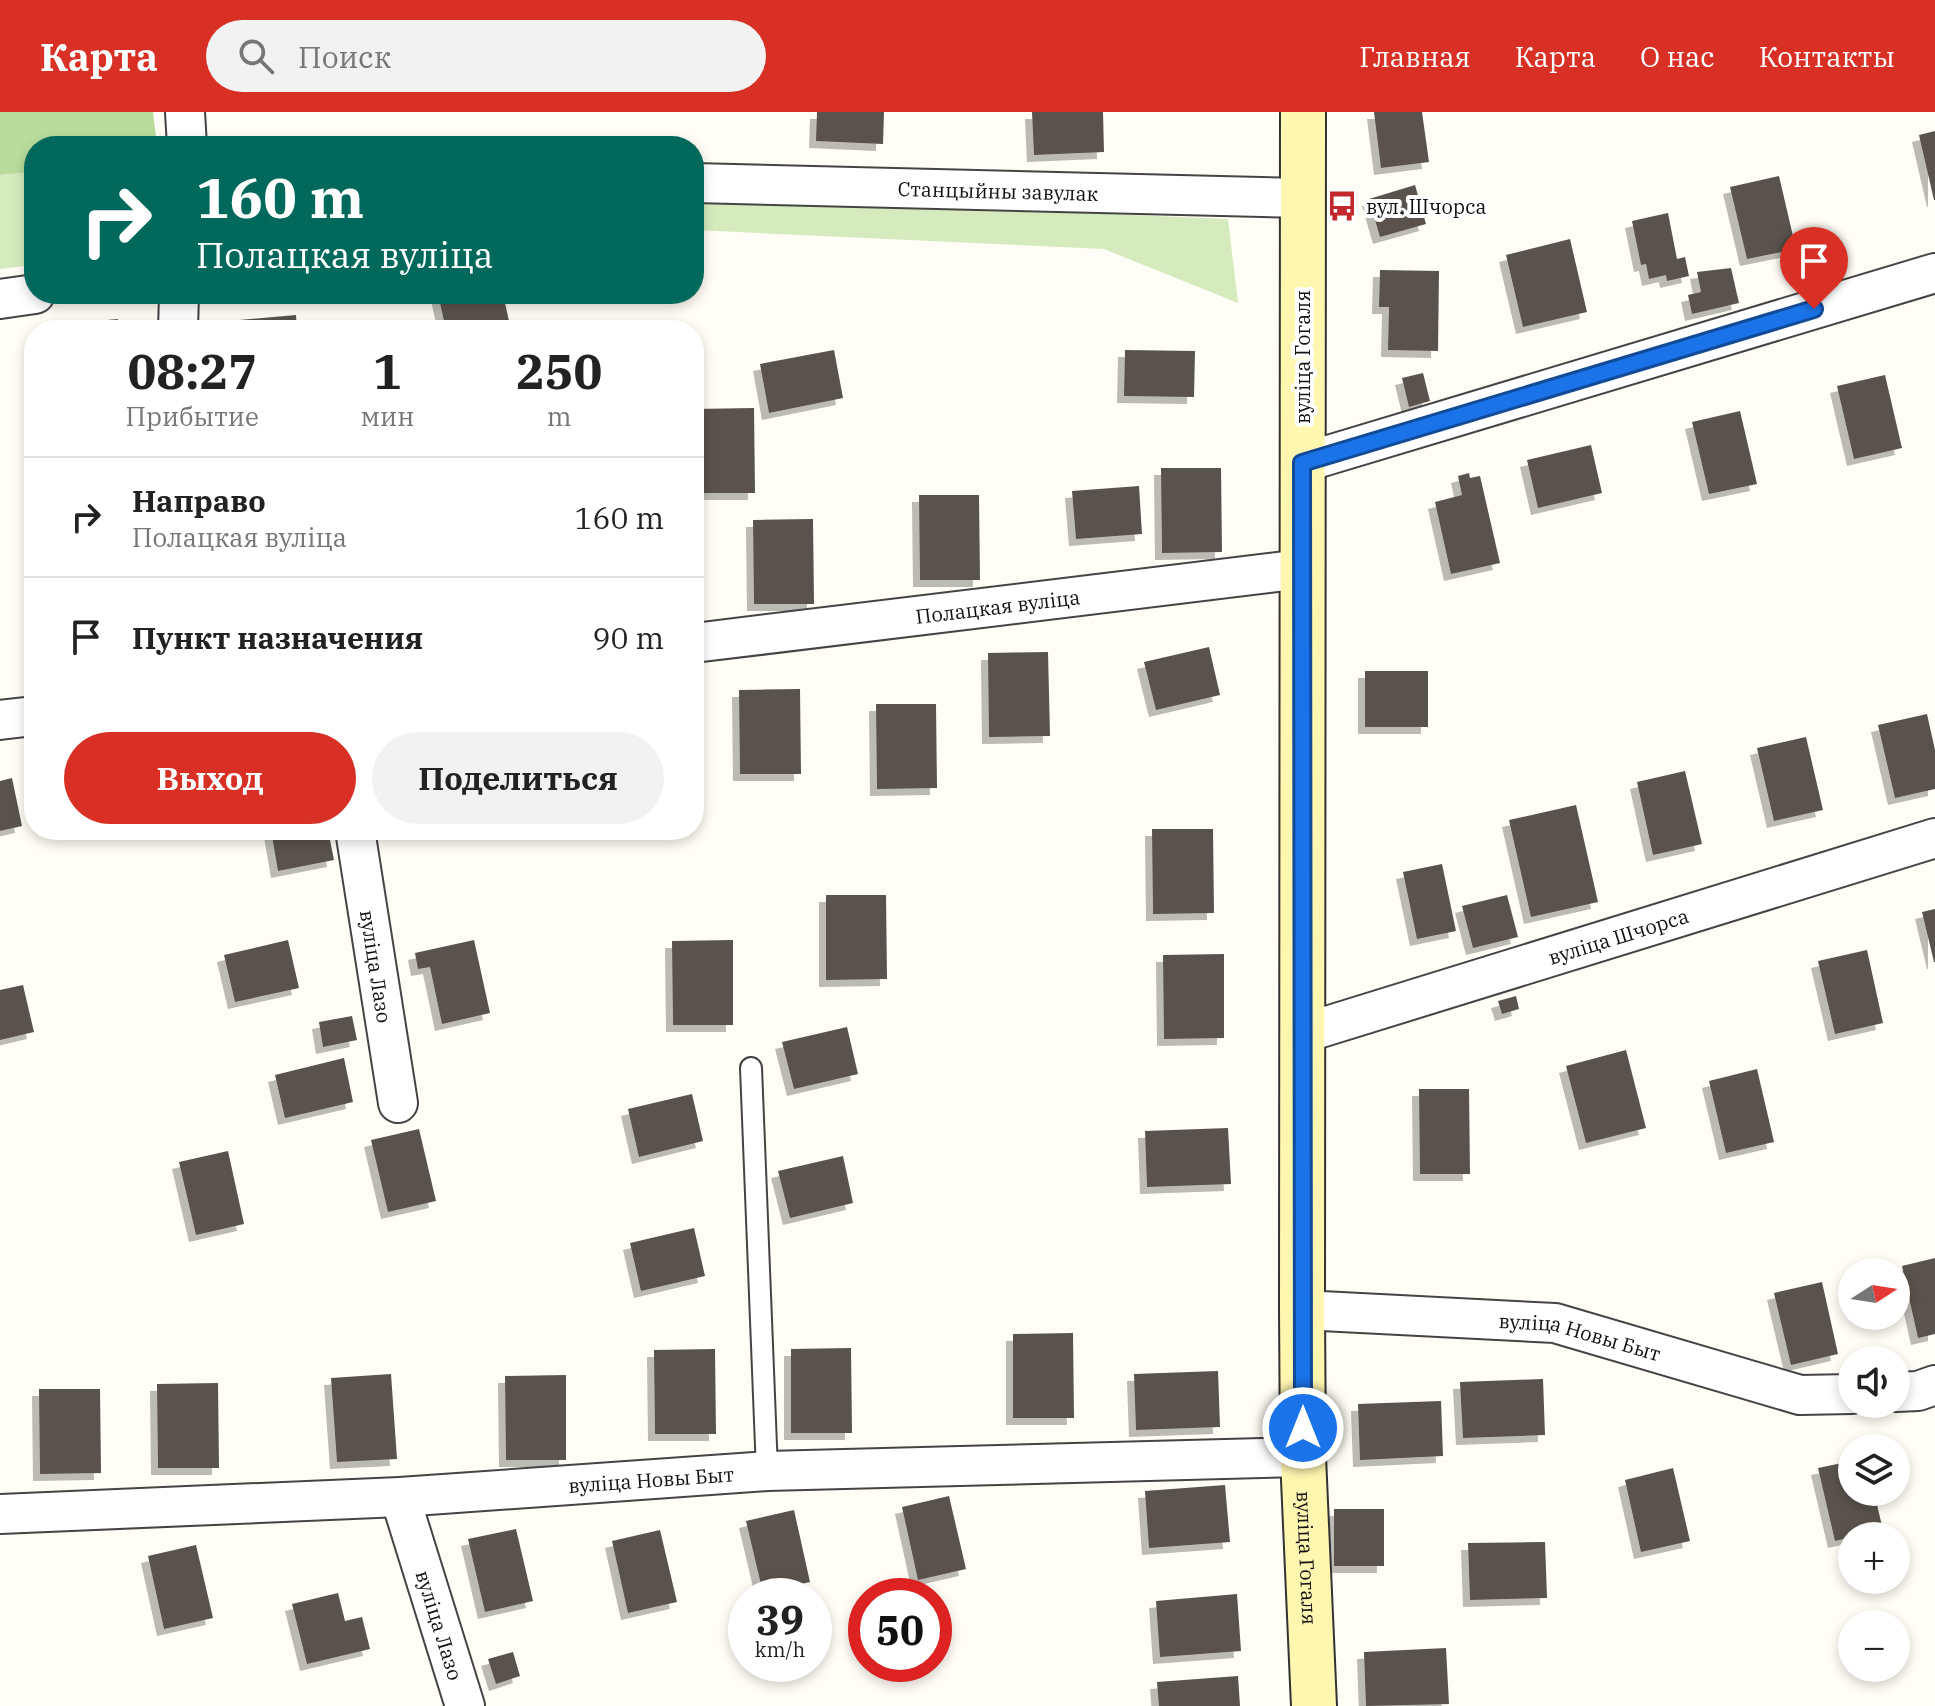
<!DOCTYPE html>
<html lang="ru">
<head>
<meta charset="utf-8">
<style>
	body { margin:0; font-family:"IBM Plex Serif",serif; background:#f2f2f2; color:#222; height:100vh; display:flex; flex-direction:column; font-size:30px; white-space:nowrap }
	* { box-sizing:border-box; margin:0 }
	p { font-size:26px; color:#767676 }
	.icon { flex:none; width:44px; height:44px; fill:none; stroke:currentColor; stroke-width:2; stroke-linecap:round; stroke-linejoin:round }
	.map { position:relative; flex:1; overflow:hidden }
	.side { position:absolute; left:24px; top:208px; width:680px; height:520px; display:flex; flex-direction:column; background:#fff; border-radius:32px; box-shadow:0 4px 12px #0003 }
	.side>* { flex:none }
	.banner { position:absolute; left:24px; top:24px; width:680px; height:168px; border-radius:32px; box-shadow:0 4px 12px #0003; background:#00695c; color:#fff; overflow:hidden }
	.needle { width:52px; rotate:78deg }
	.fabs { position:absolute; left:1838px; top:1146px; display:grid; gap:16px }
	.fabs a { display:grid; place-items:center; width:72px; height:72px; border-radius:50%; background:#fff; box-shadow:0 4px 12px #0003; font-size:40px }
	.speed { position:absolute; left:728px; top:1466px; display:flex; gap:16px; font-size:40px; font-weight:700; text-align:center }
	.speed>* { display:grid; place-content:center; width:104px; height:104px; border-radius:50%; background:#fff; box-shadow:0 4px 12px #0003; line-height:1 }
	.speed small { font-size:20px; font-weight:400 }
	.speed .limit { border:12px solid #d22; background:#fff; color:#111 }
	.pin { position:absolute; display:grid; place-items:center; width:68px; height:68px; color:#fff; margin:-82px -34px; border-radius:50% 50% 50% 0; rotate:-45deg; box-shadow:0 0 8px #0007 }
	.pin .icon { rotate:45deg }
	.me { position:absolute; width:88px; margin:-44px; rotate:0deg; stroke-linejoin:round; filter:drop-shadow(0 0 6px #0008) }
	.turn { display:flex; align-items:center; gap:28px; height:168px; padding:0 40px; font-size:36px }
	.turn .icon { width:104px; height:104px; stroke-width:2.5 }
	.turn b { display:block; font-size:56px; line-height:68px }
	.eta { display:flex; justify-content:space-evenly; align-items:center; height:136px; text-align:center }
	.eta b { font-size:48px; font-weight:700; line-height:56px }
	.action { display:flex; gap:16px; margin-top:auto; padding:16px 40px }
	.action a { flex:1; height:92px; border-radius:48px; background:#d93025; color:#fff; font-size:32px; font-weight:700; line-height:92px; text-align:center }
	.action a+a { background:#f2f2f2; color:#222 }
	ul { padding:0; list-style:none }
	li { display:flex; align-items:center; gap:24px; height:120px; padding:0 40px; border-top:2px solid #e0e0e0 }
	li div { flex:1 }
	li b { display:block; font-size:30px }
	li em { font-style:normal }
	header { display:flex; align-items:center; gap:48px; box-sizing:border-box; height:112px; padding:0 40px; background:#d93025; color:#fff }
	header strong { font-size:38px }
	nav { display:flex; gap:44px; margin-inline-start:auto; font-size:28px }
	.search { width:560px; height:72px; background:#f2f2f2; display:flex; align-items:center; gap:20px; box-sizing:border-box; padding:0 28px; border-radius:44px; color:#767676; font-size:30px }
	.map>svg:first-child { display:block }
	.green { fill:#d5ebbd }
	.forest { fill:#b9dc9c }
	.building { fill:#5a524d; filter:url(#shadow) }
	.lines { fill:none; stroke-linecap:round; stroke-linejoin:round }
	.service-casing { stroke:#444; stroke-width:24 }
	.minor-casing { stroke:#444; stroke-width:42 }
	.secondary-casing { stroke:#333; stroke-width:48 }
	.service { stroke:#fff; stroke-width:20 }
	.minor { stroke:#fff; stroke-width:38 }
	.secondary { stroke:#fff6b0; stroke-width:44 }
	.route-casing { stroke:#114b97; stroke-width:20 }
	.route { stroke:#1a73e8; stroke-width:14 }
	.labels { text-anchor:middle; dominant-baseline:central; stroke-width:8; stroke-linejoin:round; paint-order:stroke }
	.street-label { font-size:20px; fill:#111; stroke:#fff }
	.poi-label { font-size:20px; fill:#111; stroke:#fff; text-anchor:start }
</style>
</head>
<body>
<header>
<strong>Карта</strong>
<div class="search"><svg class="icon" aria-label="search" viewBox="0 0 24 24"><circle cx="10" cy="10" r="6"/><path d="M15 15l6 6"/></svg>Поиск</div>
<nav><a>Главная</a><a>Карта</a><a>О нас</a><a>Контакты</a></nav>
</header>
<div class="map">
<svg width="1935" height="1594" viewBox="0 0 1935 1594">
	<defs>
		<filter id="shadow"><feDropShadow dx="-7" dy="7" stdDeviation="0" flood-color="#0004"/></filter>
	</defs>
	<rect width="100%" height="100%" fill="#fffdf5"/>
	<path class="green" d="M 34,60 L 34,153 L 0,157 L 0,63 Z
		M 694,85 L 1228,107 L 1238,191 L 1104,137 L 694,118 Z"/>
	<path class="forest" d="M 0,0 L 153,0 L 157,34 L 34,34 L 34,60 L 0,63 Z"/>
	<path class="building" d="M 817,0 L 884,0 L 883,32 L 816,29 Z
		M 1032,0 L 1103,0 L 1104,40 L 1034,43 Z
		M 1374,0 L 1422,0 L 1429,50 L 1381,56 Z
		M 1935,19 L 1935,88 L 1934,88 L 1919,23 Z
		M 1779,64 L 1796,137 L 1747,147 L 1730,75 Z
		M 1415,73 L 1426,112 L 1380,125 L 1369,87 Z
		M 1668,101 L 1677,147 L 1685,145 L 1689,164 L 1667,169 L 1666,163 L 1649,167 L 1646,152 L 1641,153 L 1632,109 Z
		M 1570,127 L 1587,200 L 1523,215 L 1506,143 Z
		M 1731,156 L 1739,191 L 1692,202 L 1688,183 L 1701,180 L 1697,160 Z
		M 1380,158 L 1439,159 L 1438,239 L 1388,238 L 1389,195 L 1379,195 Z
		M 438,182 L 503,182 L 511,218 L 446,218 Z
		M 296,203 L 297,218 L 229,218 L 228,209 Z
		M 118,207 L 119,218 L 84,218 L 84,210 Z
		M 834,238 L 843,286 L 769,301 L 760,252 Z
		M 1125,238 L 1195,239 L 1194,285 L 1124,284 Z
		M 1423,261 L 1430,289 L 1409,295 L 1402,266 Z
		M 1885,263 L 1902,336 L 1854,347 L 1837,274 Z
		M 754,296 L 755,381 L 694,381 L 694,297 Z
		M 1740,299 L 1757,372 L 1709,382 L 1692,310 Z
		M 1591,333 L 1602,381 L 1538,396 L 1527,348 Z
		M 1161,356 L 1221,356 L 1222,440 L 1162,441 Z
		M 1469,361 L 1470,366 L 1480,364 L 1500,451 L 1451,462 L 1435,390 L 1462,383 L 1458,364 Z
		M 1139,374 L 1142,422 L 1076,427 L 1072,379 Z
		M 919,383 L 979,383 L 980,468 L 920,468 Z
		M 813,407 L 814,492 L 754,492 L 753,408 Z
		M 1209,535 L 1220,583 L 1156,598 L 1144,550 Z
		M 1048,540 L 1050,624 L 989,625 L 988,541 Z
		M 1365,559 L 1428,559 L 1428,615 L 1365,615 Z
		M 800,577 L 801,662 L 740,662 L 739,578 Z
		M 876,592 L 936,592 L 937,676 L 877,677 Z
		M 1927,602 L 1935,638 L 1935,677 L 1895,686 L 1878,613 Z
		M 1806,625 L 1823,698 L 1774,709 L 1757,636 Z
		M 1685,659 L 1702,732 L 1653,743 L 1637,670 Z
		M 12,666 L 22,714 L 0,719 L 0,669 Z
		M 1576,693 L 1598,790 L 1531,805 L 1509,708 Z
		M 1152,717 L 1213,717 L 1214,801 L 1153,802 Z
		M 271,718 L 328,718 L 334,748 L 278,759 Z
		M 1442,752 L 1456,819 L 1417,827 L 1403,760 Z
		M 826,783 L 886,783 L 887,867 L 826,868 Z
		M 1507,783 L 1518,825 L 1473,836 L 1462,794 Z
		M 1935,797 L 1935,850 L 1934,850 L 1922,800 Z
		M 288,828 L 299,876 L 235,890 L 224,843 Z
		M 474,828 L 490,901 L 442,912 L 430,855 L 418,857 L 415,841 Z
		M 733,828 L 733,913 L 673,913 L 672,829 Z
		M 1867,838 L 1883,911 L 1835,922 L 1818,849 Z
		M 1224,842 L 1224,926 L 1164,927 L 1163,843 Z
		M 23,873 L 34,920 L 0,928 L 0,878 Z
		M 1516,884 L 1519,897 L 1502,902 L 1498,889 Z
		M 352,904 L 357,928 L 323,935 L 319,910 Z
		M 847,915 L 858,962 L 794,977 L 782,930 Z
		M 1626,938 L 1646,1016 L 1586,1031 L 1566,954 Z
		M 344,946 L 353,990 L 285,1006 L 275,963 Z
		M 1757,957 L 1774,1030 L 1726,1041 L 1709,969 Z
		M 1419,977 L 1469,977 L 1470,1062 L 1420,1062 Z
		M 692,982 L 703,1029 L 639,1045 L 628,997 Z
		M 1228,1016 L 1231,1072 L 1147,1075 L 1145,1019 Z
		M 419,1017 L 436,1089 L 388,1100 L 371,1028 Z
		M 228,1039 L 244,1112 L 196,1123 L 179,1050 Z
		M 843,1044 L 853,1091 L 790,1106 L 778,1059 Z
		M 694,1116 L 705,1164 L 641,1179 L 630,1131 Z
		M 1935,1146 L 1935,1222 L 1918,1226 L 1902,1154 Z
		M 1822,1170 L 1838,1242 L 1791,1253 L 1774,1181 Z
		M 1073,1221 L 1074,1306 L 1013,1306 L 1013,1222 Z
		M 851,1236 L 852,1321 L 791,1321 L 791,1237 Z
		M 715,1237 L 716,1322 L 655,1322 L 654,1238 Z
		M 1218,1259 L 1220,1315 L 1136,1318 L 1134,1262 Z
		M 391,1262 L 397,1347 L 337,1350 L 331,1266 Z
		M 566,1263 L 566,1348 L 506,1348 L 505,1264 Z
		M 1543,1267 L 1545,1323 L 1463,1326 L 1460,1270 Z
		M 218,1271 L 219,1356 L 158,1356 L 157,1272 Z
		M 39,1277 L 100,1277 L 101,1361 L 40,1362 Z
		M 1441,1289 L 1443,1344 L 1360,1348 L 1358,1292 Z
		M 1852,1349 L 1852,1380 L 1874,1380 L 1883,1418 L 1835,1429 L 1818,1356 Z
		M 1673,1356 L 1690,1429 L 1641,1440 L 1625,1368 Z
		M 1225,1373 L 1230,1430 L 1149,1436 L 1145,1379 Z
		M 949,1384 L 966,1457 L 918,1468 L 902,1395 Z
		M 1334,1397 L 1384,1397 L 1384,1454 L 1334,1454 Z
		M 794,1398 L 810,1470 L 763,1481 L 746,1409 Z
		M 516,1417 L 533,1489 L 485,1500 L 468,1427 Z
		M 660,1418 L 677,1490 L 628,1501 L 612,1429 Z
		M 1545,1430 L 1547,1486 L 1470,1488 L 1468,1431 Z
		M 196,1433 L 213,1506 L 164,1517 L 148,1444 Z
		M 338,1481 L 345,1509 L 362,1505 L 370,1537 L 307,1552 L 292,1492 Z
		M 1237,1482 L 1241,1539 L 1160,1545 L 1156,1489 Z
		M 1446,1536 L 1449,1592 L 1366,1594 L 1364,1540 Z
		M 513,1540 L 520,1564 L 496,1572 L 488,1547 Z
		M 1238,1564 L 1240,1594 L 1159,1594 L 1157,1570 Z"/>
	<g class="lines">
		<g class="service-casing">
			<path id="service" d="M 751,956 L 767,1359"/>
		</g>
		<g class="minor-casing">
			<g id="minor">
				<path d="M 185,0 L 187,34"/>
				<path id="s1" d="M 694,71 L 1302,86"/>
				<path d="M 0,187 L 35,182"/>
				<path d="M 178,218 L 179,182"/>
				<path d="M 1302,351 L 1935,161"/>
				<path id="s2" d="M 694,531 L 1302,457"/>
				<path d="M 0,608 L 34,604"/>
				<path id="s3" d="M 355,718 L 398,991"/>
				<path id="s4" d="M 1301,922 L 1935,726"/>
				<path id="s5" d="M 1302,1198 L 1555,1211 L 1800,1283 L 1852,1282"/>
				<path d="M 1896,1280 L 1918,1279 L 1935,1273"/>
				<path id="s6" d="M 400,1385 L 465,1594"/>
				<path id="s7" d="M 0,1402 L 400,1385 L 767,1359 L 1303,1345"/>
			</g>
		</g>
		<g class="secondary-casing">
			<g id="secondary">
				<path id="s8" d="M 1303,0 L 1302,1198 L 1303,1345 L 1314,1594"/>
			</g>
		</g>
		<use href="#service" class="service"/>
		<use href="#minor" class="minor"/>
		<use href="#secondary" class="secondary"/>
	</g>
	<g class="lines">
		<g class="route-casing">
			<path id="route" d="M 1303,1316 L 1302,351 L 1814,197"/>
		</g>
		<use href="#route" class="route"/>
	</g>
	<defs>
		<g id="bus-bare" transform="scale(2.4)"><path d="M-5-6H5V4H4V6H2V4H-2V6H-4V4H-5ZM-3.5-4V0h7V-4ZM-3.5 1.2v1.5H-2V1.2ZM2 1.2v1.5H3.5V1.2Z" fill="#c4262e" stroke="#fff" stroke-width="2.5" paint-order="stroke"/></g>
	</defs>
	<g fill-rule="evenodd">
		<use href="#bus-bare" x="1342" y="94"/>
	</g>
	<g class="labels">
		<g class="street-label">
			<text stroke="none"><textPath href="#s1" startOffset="304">Станцыйны завулак</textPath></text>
			<text transform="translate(1302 245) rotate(-90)">вуліца Гогаля</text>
			<text stroke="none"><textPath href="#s2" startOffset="306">Полацкая вуліца</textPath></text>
			<text stroke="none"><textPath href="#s4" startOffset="332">вуліца Шчорса</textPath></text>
			<text stroke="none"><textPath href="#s3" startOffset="138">вуліца Лазо</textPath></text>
			<text stroke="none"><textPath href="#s5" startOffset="280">вуліца Новы Быт</textPath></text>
			<text stroke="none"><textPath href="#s7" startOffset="652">вуліца Новы Быт</textPath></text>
			<text stroke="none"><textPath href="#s8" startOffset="1446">вуліца Гогаля</textPath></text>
			<text stroke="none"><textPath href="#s6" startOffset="134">вуліца Лазо</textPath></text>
		</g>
		<g class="poi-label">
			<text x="1366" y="94">вул. Шчорса</text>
		</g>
	</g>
</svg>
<div class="fabs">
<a><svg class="needle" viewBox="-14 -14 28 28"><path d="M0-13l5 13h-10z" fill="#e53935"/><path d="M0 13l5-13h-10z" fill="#767676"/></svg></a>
<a><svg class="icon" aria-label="sound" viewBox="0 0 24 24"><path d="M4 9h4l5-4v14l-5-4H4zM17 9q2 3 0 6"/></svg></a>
<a><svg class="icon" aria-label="layers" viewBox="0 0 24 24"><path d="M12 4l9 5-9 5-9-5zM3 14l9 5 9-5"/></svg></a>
<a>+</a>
<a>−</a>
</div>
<div class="speed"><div>39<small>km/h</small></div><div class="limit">50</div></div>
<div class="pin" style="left:1814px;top:197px;background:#d93025"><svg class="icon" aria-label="arrive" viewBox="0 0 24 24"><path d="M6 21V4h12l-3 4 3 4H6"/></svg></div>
<svg class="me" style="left:1303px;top:1316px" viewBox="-20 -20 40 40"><circle r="17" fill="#1a73e8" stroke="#fff" stroke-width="3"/><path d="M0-11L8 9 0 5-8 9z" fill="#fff"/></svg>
<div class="banner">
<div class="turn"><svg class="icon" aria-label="right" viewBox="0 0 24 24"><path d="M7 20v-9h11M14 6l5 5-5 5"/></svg><div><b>160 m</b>Полацкая вуліца</div></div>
</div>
<section class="side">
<div class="eta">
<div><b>08:27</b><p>Прибытие</p></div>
<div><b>1</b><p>мин</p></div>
<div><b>250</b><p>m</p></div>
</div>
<ul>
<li><svg class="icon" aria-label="right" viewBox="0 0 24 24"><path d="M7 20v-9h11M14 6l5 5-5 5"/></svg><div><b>Направо</b><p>Полацкая вуліца</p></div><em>160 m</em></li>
<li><svg class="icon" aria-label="arrive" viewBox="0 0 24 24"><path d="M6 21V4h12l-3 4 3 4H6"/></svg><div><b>Пункт назначения</b></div><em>90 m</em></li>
</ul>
<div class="action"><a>Выход</a><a>Поделиться</a></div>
</section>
</div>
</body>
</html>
